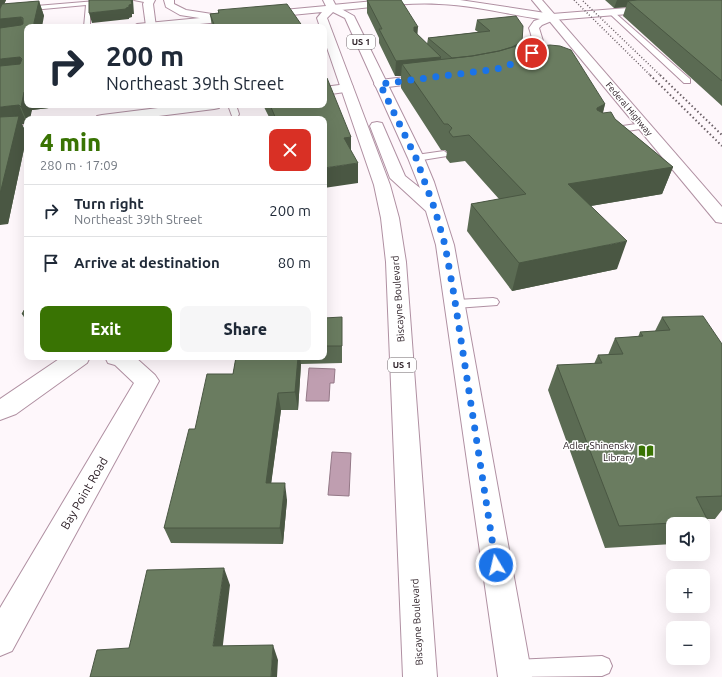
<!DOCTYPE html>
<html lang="en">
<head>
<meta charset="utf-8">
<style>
	body { margin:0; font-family:Ubuntu,sans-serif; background:#f6f6f7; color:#1f2937; height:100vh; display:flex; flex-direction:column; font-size:15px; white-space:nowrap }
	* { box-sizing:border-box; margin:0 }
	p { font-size:13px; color:#747a83 }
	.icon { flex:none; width:22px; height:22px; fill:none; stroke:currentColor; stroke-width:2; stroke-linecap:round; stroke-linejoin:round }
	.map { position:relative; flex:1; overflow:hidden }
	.drawer { position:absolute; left:24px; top:116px; width:303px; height:244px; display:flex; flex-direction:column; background:#fff; border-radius:8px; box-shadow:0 4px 16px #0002 }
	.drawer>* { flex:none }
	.banner { position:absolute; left:24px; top:24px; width:303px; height:84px; border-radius:8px; box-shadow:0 4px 16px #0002; background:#fff; color:#1f2937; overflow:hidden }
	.buttons { position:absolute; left:666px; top:517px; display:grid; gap:8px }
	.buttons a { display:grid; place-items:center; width:44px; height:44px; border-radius:8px; background:#fff; box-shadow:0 4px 16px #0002; font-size:20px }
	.pin { position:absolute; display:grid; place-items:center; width:34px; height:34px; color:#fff; margin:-17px; border:2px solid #fff; border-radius:50%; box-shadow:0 1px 4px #0007 }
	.me { position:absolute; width:44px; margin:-22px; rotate:351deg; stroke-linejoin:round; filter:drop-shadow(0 0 3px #0008) }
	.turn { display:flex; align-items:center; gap:14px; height:84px; padding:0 16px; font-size:18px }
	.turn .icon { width:52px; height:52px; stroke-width:2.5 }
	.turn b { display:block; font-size:28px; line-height:34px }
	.round { display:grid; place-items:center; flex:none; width:42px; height:42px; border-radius:8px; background:#f6f6f7 }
	.summary { display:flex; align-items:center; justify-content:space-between; height:68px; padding:0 16px }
	h1 { font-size:24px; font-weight:800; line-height:30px; color:#397303 }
	.action { display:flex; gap:8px; margin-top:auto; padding:8px 16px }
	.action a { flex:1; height:46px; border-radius:8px; background:#397303; color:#fff; font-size:16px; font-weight:800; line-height:46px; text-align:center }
	.action a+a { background:#f6f6f7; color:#1f2937 }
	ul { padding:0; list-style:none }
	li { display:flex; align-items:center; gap:12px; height:52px; padding:0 16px; border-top:1px solid #e0e1e3 }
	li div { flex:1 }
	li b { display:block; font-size:15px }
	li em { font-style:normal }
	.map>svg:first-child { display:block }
	.water { fill:#bf9eb0; stroke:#947887 }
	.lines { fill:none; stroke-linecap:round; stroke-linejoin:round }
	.service-casing { stroke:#b090a2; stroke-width:2 }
	.minor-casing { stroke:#b090a2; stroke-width:2 }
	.tertiary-casing { stroke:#b090a2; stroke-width:2 }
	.secondary-casing { stroke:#b090a2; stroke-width:2 }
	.primary-casing { stroke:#b090a2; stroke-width:2 }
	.motorway-casing { stroke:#b090a2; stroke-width:2 }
	.service { fill:#fff; fill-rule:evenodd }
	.minor { fill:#fff; fill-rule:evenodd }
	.tertiary { fill:#fff; fill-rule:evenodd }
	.secondary { fill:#fff; fill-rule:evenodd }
	.primary { fill:#fff; fill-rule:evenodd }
	.motorway { fill:#fff; fill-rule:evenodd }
	.rail-far1 { stroke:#6b6066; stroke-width:1.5; stroke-dasharray:1 2; stroke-linecap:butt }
	.rail { stroke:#6b6066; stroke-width:2; stroke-dasharray:1.5 2.5; stroke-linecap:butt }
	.wall { fill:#5b6b53 }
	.shaded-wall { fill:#4a5743 }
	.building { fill:#6a7c60; stroke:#4a5743 }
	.route { stroke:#1a73e8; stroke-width:7; stroke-dasharray:0 12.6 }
	.labels { text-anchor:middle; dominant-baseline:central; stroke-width:3; stroke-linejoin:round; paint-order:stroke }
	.shield { fill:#fff; stroke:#6d6468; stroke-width:1 }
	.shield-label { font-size:9px; font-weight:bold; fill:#2e2128 }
	.far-street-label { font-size:9px; fill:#2e2128; stroke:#fff }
	.street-label { font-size:10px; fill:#2e2128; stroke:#fff }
	.poi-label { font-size:10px; fill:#2e2128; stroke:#fff; text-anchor:end }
	.near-street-label { font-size:12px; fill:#2e2128; stroke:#fff }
</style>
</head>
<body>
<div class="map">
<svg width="722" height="677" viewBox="0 0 722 677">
	<rect width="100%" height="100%" fill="#fef7fb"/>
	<path class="water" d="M 309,368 L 335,369 L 334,383 L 330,383 L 329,401 L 306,401 Z
		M 332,452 L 351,453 L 349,496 L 328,495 Z"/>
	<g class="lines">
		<g class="service-casing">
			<path id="service" d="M 108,0 L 131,0 L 128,2 L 90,5 L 90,27 L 84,27 L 86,5 L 0,13 L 0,9 Z
				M 134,0 L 151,0 L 152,1 L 149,3 Z
				M 610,12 L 614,12 L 690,79 L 690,83 L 684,83 L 610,14 Z
				M 228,105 L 236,105 L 239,114 L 238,116 L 232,116 Z
				M 643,123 L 647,126 L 646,128 L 609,134 L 605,131 L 609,128 Z
				M 444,151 L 448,154 L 447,156 L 416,161 L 411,158 L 416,155 Z
				M 493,298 L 497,299 L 499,302 L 497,305 L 456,308 L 452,307 L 450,304 L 452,301 L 456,300 Z
				M 602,656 L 609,659 L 612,666 L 609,673 L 602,676 L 507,677 L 504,670 L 507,663 L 514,660 Z"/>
		</g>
		<g class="minor-casing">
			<path id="minor" d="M 145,0 L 155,0 L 153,4 L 156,27 L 146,26 L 143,4 Z
				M 347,84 L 352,85 L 353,88 L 352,91 L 324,95 L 324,87 Z
				M 182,105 L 221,105 L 219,108 L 214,109 L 135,119 L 95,119 L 97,116 L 102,115 Z
				M 27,125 L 27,133 L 0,136 L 0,128 Z
				M 62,357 L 90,357 L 87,363 L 16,414 L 0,420 L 0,399 Z
				M 105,357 L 135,357 L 155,375 L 159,381 L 12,651 L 0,656 L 0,608 L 134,383 L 115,365 L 108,363 Z"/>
		</g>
		<g class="tertiary-casing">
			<path id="tertiary" d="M 532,0 L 542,0 L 722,207 L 722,223 L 716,222 Z"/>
		</g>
		<g class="secondary-casing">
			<path id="secondary" d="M 385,0 L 460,0 L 552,14 L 653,6 L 658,9 L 653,12 L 554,20 L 542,25 L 539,28 L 543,41 C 541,54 523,69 510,66 L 508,63 C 519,48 540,58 529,28 L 534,21 L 540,19 C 506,14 473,5 439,4 C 404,2 368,8 332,11 L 327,8 L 332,5 Z
				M 431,74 L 435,75 L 437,78 L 435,81 L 380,88 L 376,87 L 374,84 L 376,81 L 380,80 Z"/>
		</g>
		<g class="primary-casing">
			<path id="primary" d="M 323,0 L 333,0 L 336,6 L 354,16 L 424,158 L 434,182 L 454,245 L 532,677 L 498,677 L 436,245 L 426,211 L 390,178 L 370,126 L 372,123 L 377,122 L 382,123 L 405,176 L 420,188 L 408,158 L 345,18 L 333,12 L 327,18 L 390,185 L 399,218 L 406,262 L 437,677 L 403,677 L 386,262 L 381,218 L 374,185 L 324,39 L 324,27 L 320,27 L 317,18 L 322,12 L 169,27 L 132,27 L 137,24 L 326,6 Z"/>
		</g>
		<g class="motorway-casing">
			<path id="motorway" d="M 164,0 L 174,0 L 174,4 L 186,10 L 225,16 L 230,19 L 225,22 L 180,15 L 166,7 Z"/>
		</g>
		<use href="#service" class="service"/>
		<use href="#minor" class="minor"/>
		<use href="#tertiary" class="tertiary"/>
		<use href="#secondary" class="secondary"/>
		<use href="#primary" class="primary"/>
		<use href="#motorway" class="motorway"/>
		<path class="rail-far1" d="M 574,0 L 651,76
			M 583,1 L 661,76"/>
		<path class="rail" d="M 650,75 L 722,146
			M 660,75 L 722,135"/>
	</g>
	<path class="wall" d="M 0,0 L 6,0 L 4,4 L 39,1 L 44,16 L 27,27 L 27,105 L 74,105 L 32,110 L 27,119 L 27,124 L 22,124 L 27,135 L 8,224 Z
		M 367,0 L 417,34 L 427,44 L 428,38 L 478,32 L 475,30 L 477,20 L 522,44 L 524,48 L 605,104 L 603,113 L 615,119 L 673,167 L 662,194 L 591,206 L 617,269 L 512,291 L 467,231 L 471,204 L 499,199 L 465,161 L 450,163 L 446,158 L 447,152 L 445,150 L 441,150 L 401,88 L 401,76 L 395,76 L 379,43 L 379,38 L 367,13 Z
		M 605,0 L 722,0 L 722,106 L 623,16 L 626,7 L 614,8 Z
		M 218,10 L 303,27 L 212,27 L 210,14 L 218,13 Z
		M 263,105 L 324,105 L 351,137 L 351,151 L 358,183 L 324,119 L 270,119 Z
		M 27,305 L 27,322 L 22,314 Z
		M 662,317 L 722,344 L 722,510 L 715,519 L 707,519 L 708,521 L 703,526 L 703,524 L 673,524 L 673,544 L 605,548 L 548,390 L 557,365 L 594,364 L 598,355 L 608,355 L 615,338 L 638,337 L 640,332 L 655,331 Z
		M 324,318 L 342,335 L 342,363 L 301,364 L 298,410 L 281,410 L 271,483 L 287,500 L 283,544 L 171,543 L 164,528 L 195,429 L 233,374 L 236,357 L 324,357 Z"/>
	<path class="shaded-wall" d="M 0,0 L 6,0 L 3,7 L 0,8 Z
		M 131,0 L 133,0 L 134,14 L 132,14 L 132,17 L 129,18 L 129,19 L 92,23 L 89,13 L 126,8 L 129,5 Z
		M 617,0 L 685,0 L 628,1 L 626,7 L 614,8 Z
		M 39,1 L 44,16 L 42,27 L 33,27 Z
		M 21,17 L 27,33 L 0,36 L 0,19 Z
		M 414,27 L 418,27 L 417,40 L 413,41 Z
		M 27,54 L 27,68 L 25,63 Z
		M 20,57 L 27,75 L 0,77 L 0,59 Z
		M 441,57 L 440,72 L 402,64 L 401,76 L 395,76 L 396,61 Z
		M 24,92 L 27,92 L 27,105 L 74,105 L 32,110 L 30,119 L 27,119 L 27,122 L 21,107 Z
		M 605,104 L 598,129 L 597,108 Z
		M 19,105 L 27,124 L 22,124 L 27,135 L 8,224 L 0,225 L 0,107 Z
		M 351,137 L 351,157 L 344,138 Z
		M 358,163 L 358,183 L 324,188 L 324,168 Z
		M 673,167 L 662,194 L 560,211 L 568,184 Z
		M 627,241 L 617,269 L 512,291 L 519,263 Z
		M 298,357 L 300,357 L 301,364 L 298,410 L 295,392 Z
		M 278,393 L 281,410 L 269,500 L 266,483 Z
		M 285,483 L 287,500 L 283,544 L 280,528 Z
		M 224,568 L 230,585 L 221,661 L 213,646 Z
		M 273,645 L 278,660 L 277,677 L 271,677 Z"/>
	<path class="building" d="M 89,0 L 131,0 L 132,4 L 129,5 L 129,7 L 126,8 L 126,9 L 89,13 Z
		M 367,0 L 401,0 L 418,27 L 414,27 L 414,31 L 441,57 L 396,61 L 379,29 L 382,29 Z
		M 637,0 L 722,0 L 722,81 L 628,1 Z
		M 39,1 L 33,27 L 27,27 L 27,54 L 25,63 L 27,62 L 27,92 L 24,92 L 21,107 L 19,105 L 0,107 L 0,66 L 20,64 L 22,59 L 20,57 L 0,59 L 0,28 L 21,25 L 23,24 L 23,18 L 21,17 L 0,19 L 0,9 L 2,4 Z
		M 287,4 L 303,27 L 215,27 L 210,14 L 219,13 L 218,10 Z
		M 516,16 L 523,26 L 522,42 L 512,47 L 499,51 L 472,56 L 452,58 L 428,38 L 490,31 L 477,20 Z
		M 524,44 L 524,48 L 550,45 L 560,46 L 571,50 L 605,104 L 597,108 L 597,110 L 603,113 L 611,112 L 615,119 L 673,167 L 568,184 L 627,241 L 519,263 L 471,204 L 526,194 L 469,135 L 453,137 L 449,132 L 452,128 L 448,124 L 444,124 L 402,64 L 472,56 L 499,51 Z
		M 324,78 L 327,78 L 351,137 L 344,138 L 358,163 L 324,168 L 324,119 L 276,119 L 270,105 L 324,105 Z
		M 19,116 L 0,194 L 0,117 Z
		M 27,305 L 27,314 L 22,314 Z
		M 703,316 L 722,344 L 722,496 L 696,497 L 708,521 L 619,526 L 557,365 L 602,363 L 598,355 L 623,354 L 615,338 L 643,336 L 640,332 L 670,330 L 662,317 Z
		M 342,317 L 342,346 L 324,346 L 324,318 Z
		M 236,357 L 298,357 L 295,392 L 278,393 L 266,483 L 285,483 L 280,528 L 164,528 L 189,429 L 195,429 L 207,374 L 233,374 Z
		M 224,568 L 213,646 L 273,645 L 271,677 L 90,677 L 97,650 L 129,648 L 147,570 Z"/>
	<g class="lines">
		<path class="route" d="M 496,565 L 454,295 L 445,245 L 435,210 L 416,158 L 380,84 L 497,69 L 512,64 L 532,53"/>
	</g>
	<defs>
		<g id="library-bare" transform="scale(1.2)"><path d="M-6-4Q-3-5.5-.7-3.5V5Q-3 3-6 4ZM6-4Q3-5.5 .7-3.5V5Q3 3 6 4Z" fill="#397303" stroke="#fff" stroke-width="2.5" paint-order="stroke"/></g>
	</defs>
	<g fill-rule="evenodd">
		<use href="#library-bare" x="646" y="451"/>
	</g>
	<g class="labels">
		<g class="shield">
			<rect x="347" y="35" width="28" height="14" rx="3"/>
			<rect x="388" y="358" width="28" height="14" rx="3"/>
		</g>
		<g class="shield-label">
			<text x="361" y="42">US 1</text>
			<text x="402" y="365">US 1</text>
		</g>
		<g class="far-street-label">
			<text transform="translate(629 109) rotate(50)">Federal Highway</text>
		</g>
		<g class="street-label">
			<text transform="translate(398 299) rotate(-94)">Biscayne Boulevard</text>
			<text transform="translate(417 622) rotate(-93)">Biscayne Boulevard</text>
		</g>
		<g class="poi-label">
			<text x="634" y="445">Adler Shinensky<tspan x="634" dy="12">Library</tspan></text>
		</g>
		<g class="near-street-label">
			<text transform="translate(84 493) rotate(-60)">Bay Point Road</text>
		</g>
	</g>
</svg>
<div class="buttons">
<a><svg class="icon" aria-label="sound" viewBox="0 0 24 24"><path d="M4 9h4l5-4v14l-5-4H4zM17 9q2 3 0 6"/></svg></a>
<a>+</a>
<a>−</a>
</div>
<div class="pin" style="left:532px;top:53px;background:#d93025"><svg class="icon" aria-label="arrive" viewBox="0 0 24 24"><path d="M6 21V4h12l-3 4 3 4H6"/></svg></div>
<svg class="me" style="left:496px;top:565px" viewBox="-20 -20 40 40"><circle r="17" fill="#1a73e8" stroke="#fff" stroke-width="3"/><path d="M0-11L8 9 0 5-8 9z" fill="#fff"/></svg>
<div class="banner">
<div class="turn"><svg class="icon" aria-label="right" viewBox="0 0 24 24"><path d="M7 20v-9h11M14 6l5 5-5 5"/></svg><div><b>200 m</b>Northeast 39th Street</div></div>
</div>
<section class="drawer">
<div class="summary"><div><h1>4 min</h1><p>280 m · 17:09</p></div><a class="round" style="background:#d93025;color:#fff"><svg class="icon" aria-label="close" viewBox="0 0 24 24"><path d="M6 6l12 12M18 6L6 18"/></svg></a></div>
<ul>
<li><svg class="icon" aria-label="right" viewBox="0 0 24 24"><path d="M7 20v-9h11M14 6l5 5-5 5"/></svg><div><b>Turn right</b><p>Northeast 39th Street</p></div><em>200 m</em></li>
<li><svg class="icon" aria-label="arrive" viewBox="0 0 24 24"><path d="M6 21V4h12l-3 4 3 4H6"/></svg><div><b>Arrive at destination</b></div><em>80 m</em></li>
</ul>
<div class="action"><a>Exit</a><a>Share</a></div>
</section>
</div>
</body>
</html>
